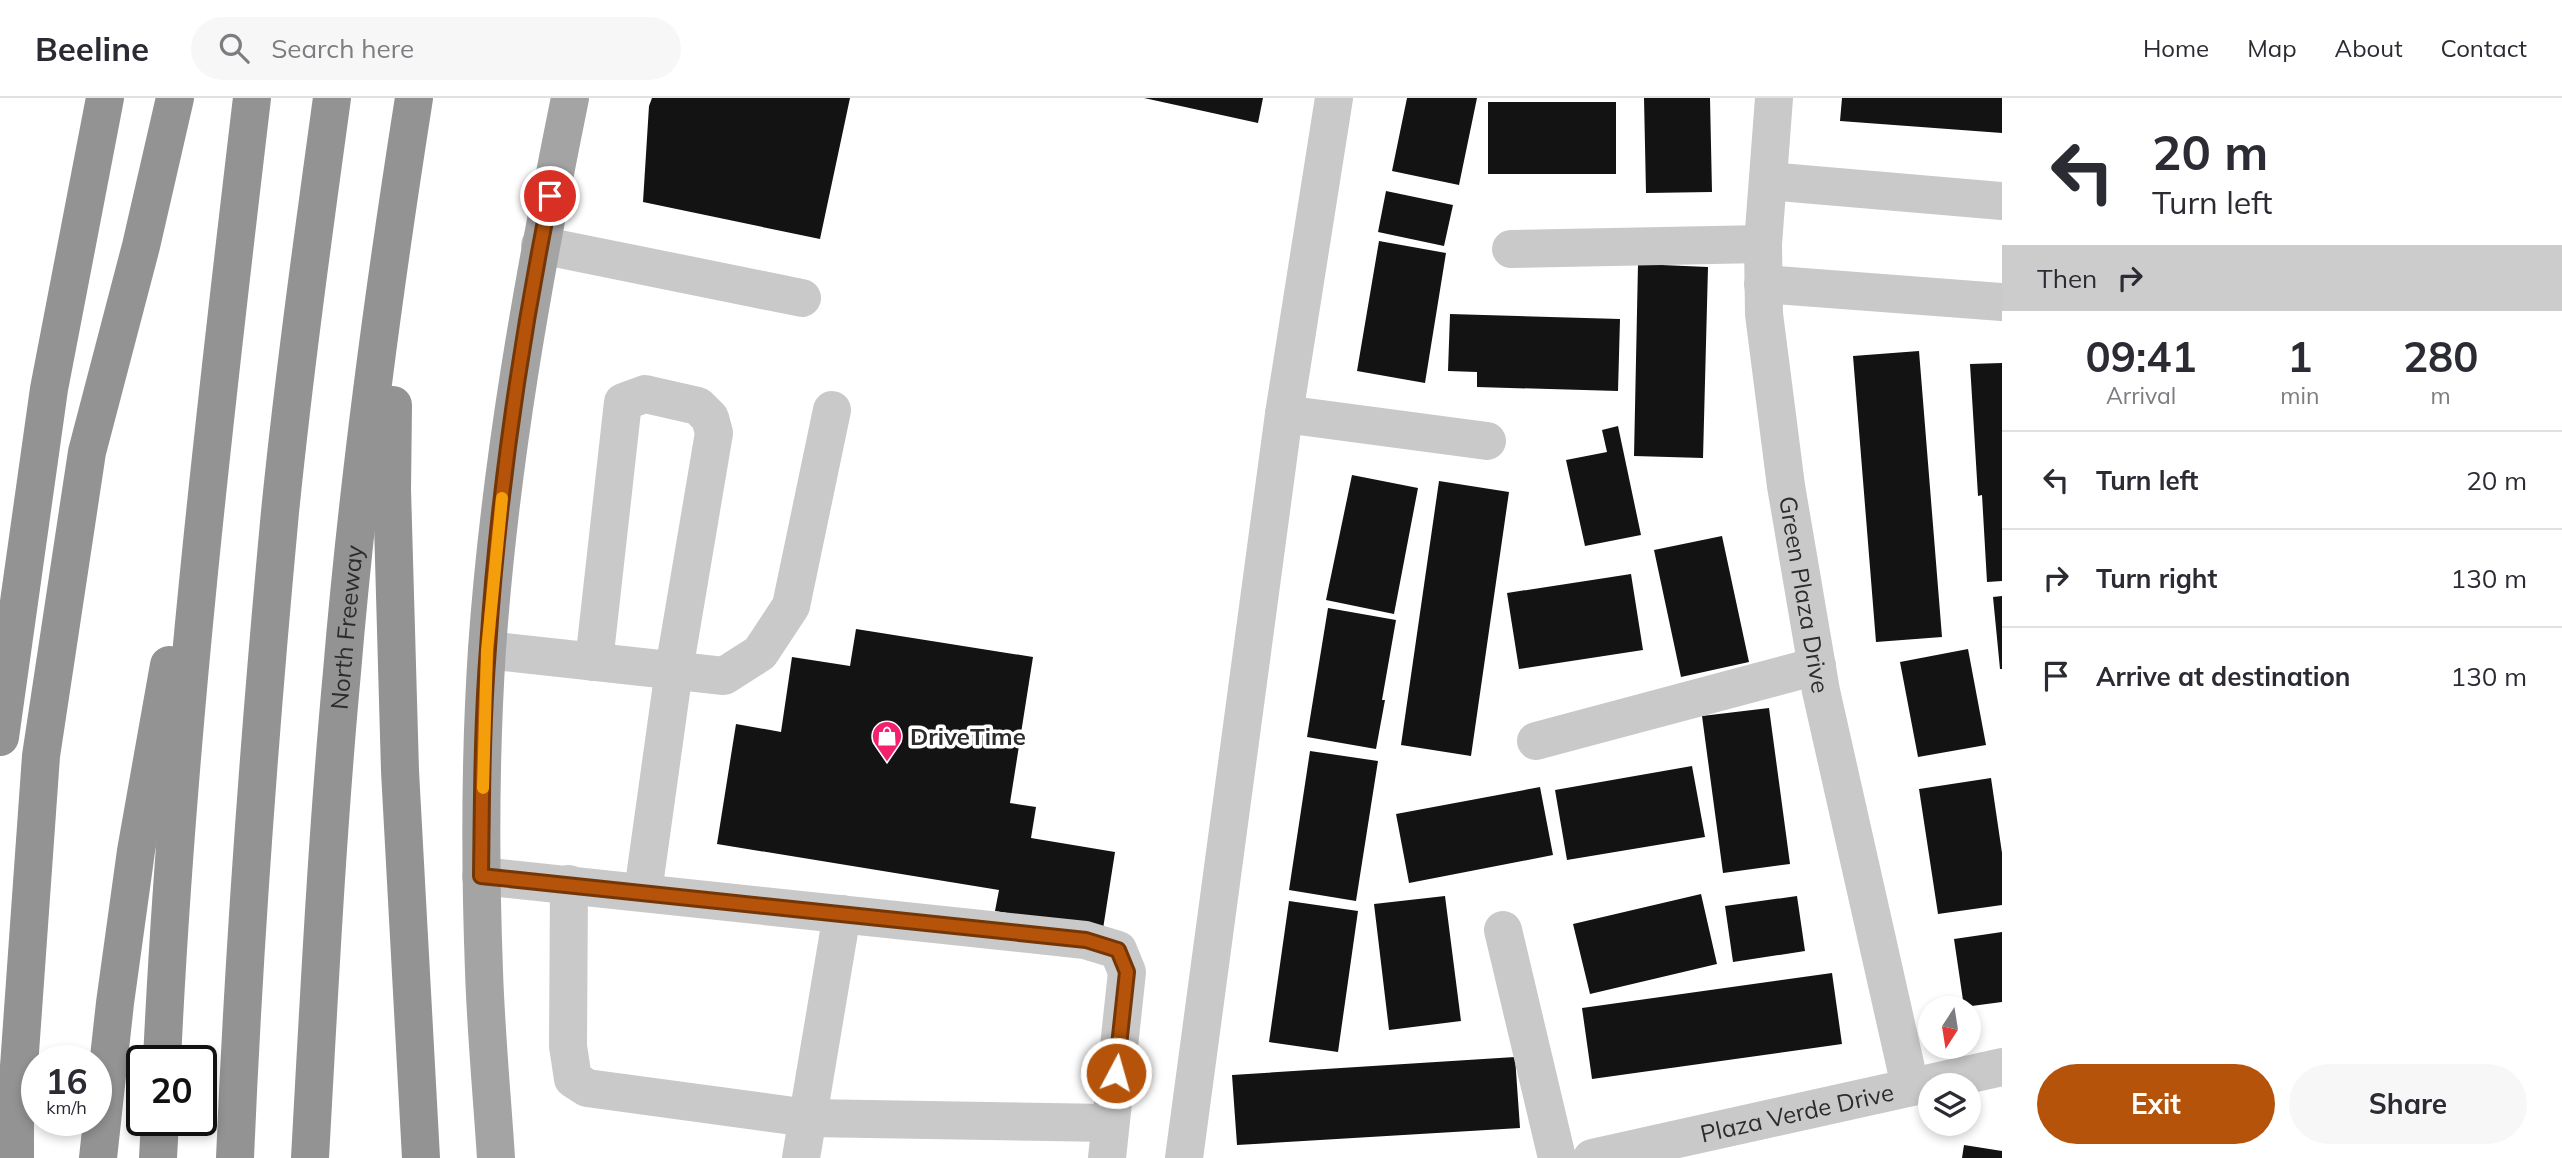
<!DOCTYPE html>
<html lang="en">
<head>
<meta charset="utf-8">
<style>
	body { margin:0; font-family:Mulish,sans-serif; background:#f7f7f7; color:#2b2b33; height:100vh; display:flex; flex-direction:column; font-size:26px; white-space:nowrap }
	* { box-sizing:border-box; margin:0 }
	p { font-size:23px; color:#7c7c81 }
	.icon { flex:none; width:38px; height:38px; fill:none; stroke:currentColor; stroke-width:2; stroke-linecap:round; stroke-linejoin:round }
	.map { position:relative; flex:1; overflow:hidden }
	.side { display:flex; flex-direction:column; background:#fff; width:560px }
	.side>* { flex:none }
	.banner { background:#fff; color:#2b2b33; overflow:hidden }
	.needle { width:46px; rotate:192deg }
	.buttons { position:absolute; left:1918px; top:898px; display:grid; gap:14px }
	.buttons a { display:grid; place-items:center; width:63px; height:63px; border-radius:50%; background:#fff; box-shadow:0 4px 10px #0003; font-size:35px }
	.speed { position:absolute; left:21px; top:947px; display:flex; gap:14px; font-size:35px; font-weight:700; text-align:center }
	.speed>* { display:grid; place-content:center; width:91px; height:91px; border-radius:50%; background:#fff; box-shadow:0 4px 10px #0003; line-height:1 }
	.speed small { font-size:18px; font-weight:400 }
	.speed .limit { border:4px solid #111; border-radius:10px; background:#fff; color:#111 }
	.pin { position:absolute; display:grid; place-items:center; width:60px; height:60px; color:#fff; margin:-30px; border:4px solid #fff; border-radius:50%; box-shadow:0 2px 7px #0007 }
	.me { position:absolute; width:77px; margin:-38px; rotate:6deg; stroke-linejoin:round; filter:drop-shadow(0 0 5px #0008) }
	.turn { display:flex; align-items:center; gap:24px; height:147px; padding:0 35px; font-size:32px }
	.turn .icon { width:91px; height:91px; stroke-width:2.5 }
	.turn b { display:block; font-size:49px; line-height:60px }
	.then { display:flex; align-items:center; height:66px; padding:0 35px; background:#0003; gap:14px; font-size:26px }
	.eta { display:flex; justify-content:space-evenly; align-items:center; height:119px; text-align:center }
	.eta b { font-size:42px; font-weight:700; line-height:49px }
	.primary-button { display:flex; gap:14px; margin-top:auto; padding:14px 35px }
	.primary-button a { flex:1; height:80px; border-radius:42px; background:#b45309; color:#fff; font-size:28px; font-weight:700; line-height:80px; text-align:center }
	.primary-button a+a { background:#f7f7f7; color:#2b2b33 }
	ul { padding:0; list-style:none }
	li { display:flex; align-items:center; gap:21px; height:98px; padding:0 35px; border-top:2px solid #e1e1e2 }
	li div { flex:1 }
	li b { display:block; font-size:26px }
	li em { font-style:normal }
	header { display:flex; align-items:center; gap:42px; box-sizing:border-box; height:98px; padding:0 35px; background:#fff; border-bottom:2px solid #e1e1e2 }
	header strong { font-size:33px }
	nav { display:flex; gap:38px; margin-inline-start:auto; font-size:24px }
	.search { width:490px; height:63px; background:#f7f7f7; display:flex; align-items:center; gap:18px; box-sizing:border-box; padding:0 24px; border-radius:38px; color:#7c7c81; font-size:26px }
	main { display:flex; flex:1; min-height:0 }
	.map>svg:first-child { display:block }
	.building { fill:#131313 }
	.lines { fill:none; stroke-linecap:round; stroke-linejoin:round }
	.minor { stroke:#c9c9c9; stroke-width:38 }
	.major { stroke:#a4a4a4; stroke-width:38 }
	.highway { stroke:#939393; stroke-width:38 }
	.route-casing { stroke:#753606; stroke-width:18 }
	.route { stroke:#b45309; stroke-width:12 }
	.slow { stroke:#f59e0b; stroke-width:12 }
	.labels { text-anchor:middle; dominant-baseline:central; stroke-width:7; stroke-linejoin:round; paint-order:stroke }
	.street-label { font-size:24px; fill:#2c2c2c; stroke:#fff }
	.poi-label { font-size:24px; font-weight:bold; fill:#2c2c2c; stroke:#fff; text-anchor:start }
</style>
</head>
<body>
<header>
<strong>Beeline</strong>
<div class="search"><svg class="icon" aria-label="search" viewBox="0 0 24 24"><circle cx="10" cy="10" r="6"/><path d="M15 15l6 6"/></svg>Search here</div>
<nav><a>Home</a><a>Map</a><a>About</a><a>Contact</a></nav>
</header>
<main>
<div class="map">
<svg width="2002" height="1060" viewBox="0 0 2002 1060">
	<rect width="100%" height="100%" fill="#fff"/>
	<path class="building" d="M 652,0 L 850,0 L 820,141 L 643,104 L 649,8 Z
		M 1144,0 L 1263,0 L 1258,25 Z
		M 1407,0 L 1477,0 L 1459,87 L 1392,73 Z
		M 1644,0 L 1710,0 L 1712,94 L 1646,95 Z
		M 1842,0 L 2002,0 L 2002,35 L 1840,23 Z
		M 1488,4 L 1616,4 L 1616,76 L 1488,76 Z
		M 1386,93 L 1453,107 L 1444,148 L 1378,134 Z
		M 1379,143 L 1446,155 L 1425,285 L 1357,273 Z
		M 1638,166 L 1708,169 L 1703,360 L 1634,358 Z
		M 1450,216 L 1620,221 L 1618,293 L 1477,289 L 1477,274 L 1448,273 Z
		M 1919,253 L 1942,539 L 1876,544 L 1853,258 Z
		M 2002,265 L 2002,483 L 1987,484 L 1982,397 L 1978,398 L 1970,266 Z
		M 1618,328 L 1641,437 L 1585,448 L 1566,362 L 1607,354 L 1602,332 Z
		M 1352,377 L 1418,390 L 1394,516 L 1326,502 Z
		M 1439,383 L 1509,394 L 1471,658 L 1401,647 Z
		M 1722,438 L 1749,564 L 1681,579 L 1654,452 Z
		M 1631,476 L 1643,552 L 1519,571 L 1507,495 Z
		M 2002,498 L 2002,571 L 2000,571 L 1993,499 Z
		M 1328,510 L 1396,522 L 1382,602 L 1385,602 L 1376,651 L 1307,639 Z
		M 856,531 L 1033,559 L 1010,705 L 1036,709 L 1031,740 L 1115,754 L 1103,831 L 995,813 L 999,792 L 717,746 L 736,626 L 781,634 L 792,559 L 850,568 Z
		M 1968,551 L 1986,647 L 1918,659 L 1900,564 Z
		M 1769,610 L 1790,766 L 1723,775 L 1702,618 Z
		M 1310,653 L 1378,663 L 1356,803 L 1289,792 Z
		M 1692,668 L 1705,739 L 1567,762 L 1555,692 Z
		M 1991,680 L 2002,755 L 2002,807 L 1938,816 L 1919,691 Z
		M 1540,689 L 1553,757 L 1409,785 L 1396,716 Z
		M 1701,796 L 1717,866 L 1590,896 L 1573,826 Z
		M 1445,798 L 1461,923 L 1389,932 L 1374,806 Z
		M 1797,798 L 1805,853 L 1733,864 L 1725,808 Z
		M 1289,803 L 1358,813 L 1338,954 L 1269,944 Z
		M 2002,834 L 2002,904 L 1964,909 L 1954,841 Z
		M 1832,875 L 1842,946 L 1592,981 L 1582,910 Z
		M 1515,959 L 1520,1030 L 1237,1047 L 1232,977 Z
		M 1964,1047 L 2002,1053 L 2002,1060 L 1962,1060 Z"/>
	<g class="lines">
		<g class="minor">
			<path id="s1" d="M 1774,0 L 1763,146 L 1764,216 L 1786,388 L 1821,593 L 1910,988"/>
			<path d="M 1768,83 L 2002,103"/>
			<path d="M 540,147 L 802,200"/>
			<path d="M 1511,151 L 1763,146"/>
			<path d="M 1763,186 L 2002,204"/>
			<path d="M 1284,316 L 1487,343"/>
			<path d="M 487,552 L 724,578 L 760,555 L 791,508 L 832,312"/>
			<path d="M 594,564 L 623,304 L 645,296 L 698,308 L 710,320 L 714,335 L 674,572 L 643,794"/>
			<path d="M 1536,643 L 1817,568"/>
			<path d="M 481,778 L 1085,842 L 1118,852 L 1127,874 L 1107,1060"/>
			<path d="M 569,786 L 568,948 L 573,981 L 587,990 L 808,1020 L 1110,1025"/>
			<path d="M 1503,832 L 1557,1060"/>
			<path d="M 801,1060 L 842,816"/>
			<path d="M 1184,1060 L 1284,316 L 1334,0"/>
			<path id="s2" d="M 1592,1060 L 2002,969"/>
		</g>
		<path class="major" d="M 496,1060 C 492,998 486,935 484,873 C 480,766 480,658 487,551 C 500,365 533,182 570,0"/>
		<g class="highway">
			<path d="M 393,307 L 392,391 L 400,673 L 421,1060"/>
			<path d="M 0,639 L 49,291 L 105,0"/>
			<path d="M 162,962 C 177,641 214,320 252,0"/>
			<path d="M 15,1060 L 15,1025 L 41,658 L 87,354 L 141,148 L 175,0"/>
			<path d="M 98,1060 L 115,905 L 136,753 L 169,567"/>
			<path d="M 158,1060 L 160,1022"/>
			<path d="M 235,1060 C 244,845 260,629 280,414 C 294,276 313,138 332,0"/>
			<path id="s3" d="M 310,1060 C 319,898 327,736 342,574 C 358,382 384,190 414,0"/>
		</g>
	</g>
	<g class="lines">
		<g class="route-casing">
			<path id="route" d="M 550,98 C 520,247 498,398 488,550 C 482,626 482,702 481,778 L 1086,842 L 1118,852 L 1127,874 L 1116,975"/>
		</g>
		<use href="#route" class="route"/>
		<path class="slow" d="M 483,690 L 487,552 L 502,400"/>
	</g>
	<defs>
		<g id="shop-pin" transform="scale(1.575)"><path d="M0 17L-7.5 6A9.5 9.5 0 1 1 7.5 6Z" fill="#f2206d" stroke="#fff"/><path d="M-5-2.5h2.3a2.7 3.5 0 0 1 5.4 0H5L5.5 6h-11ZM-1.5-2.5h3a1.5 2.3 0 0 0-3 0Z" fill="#fff"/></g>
	</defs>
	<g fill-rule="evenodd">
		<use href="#shop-pin" x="887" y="638"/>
	</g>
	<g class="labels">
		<g class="street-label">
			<text stroke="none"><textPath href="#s1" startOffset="500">Green Plaza Drive</textPath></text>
			<text stroke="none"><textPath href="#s3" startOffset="532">North Freeway</textPath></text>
			<text stroke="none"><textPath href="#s2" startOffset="210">Plaza Verde Drive</textPath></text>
		</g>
		<g class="poi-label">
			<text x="910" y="638">DriveTime</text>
		</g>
	</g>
</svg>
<div class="buttons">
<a><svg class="needle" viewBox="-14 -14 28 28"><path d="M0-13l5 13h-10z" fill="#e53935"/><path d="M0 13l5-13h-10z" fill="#7c7c81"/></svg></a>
<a><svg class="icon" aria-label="layers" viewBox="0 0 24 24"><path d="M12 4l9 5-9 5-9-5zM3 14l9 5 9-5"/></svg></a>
</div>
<div class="speed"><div>16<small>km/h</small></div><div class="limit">20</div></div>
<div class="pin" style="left:550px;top:98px;background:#d93025"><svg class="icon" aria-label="arrive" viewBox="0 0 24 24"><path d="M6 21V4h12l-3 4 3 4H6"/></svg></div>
<svg class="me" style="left:1116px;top:975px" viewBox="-20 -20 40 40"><circle r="17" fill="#b45309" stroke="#fff" stroke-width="3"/><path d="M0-11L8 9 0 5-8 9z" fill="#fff"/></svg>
</div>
<section class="side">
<div class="banner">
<div class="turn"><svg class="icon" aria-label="left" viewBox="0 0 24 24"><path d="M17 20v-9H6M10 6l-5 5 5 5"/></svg><div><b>20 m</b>Turn left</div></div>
<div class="then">Then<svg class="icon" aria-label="right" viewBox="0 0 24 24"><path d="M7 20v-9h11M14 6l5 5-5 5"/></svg></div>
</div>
<div class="eta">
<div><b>09:41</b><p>Arrival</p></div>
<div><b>1</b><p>min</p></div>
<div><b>280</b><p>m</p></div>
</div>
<ul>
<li><svg class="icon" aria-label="left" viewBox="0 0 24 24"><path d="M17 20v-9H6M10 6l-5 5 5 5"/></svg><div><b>Turn left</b></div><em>20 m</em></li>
<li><svg class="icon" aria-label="right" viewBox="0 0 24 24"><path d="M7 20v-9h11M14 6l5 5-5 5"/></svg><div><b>Turn right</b></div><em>130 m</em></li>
<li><svg class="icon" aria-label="arrive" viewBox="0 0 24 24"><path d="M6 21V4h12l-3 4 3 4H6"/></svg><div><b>Arrive at destination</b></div><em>130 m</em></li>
</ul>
<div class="primary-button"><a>Exit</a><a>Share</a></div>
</section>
</main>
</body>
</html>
